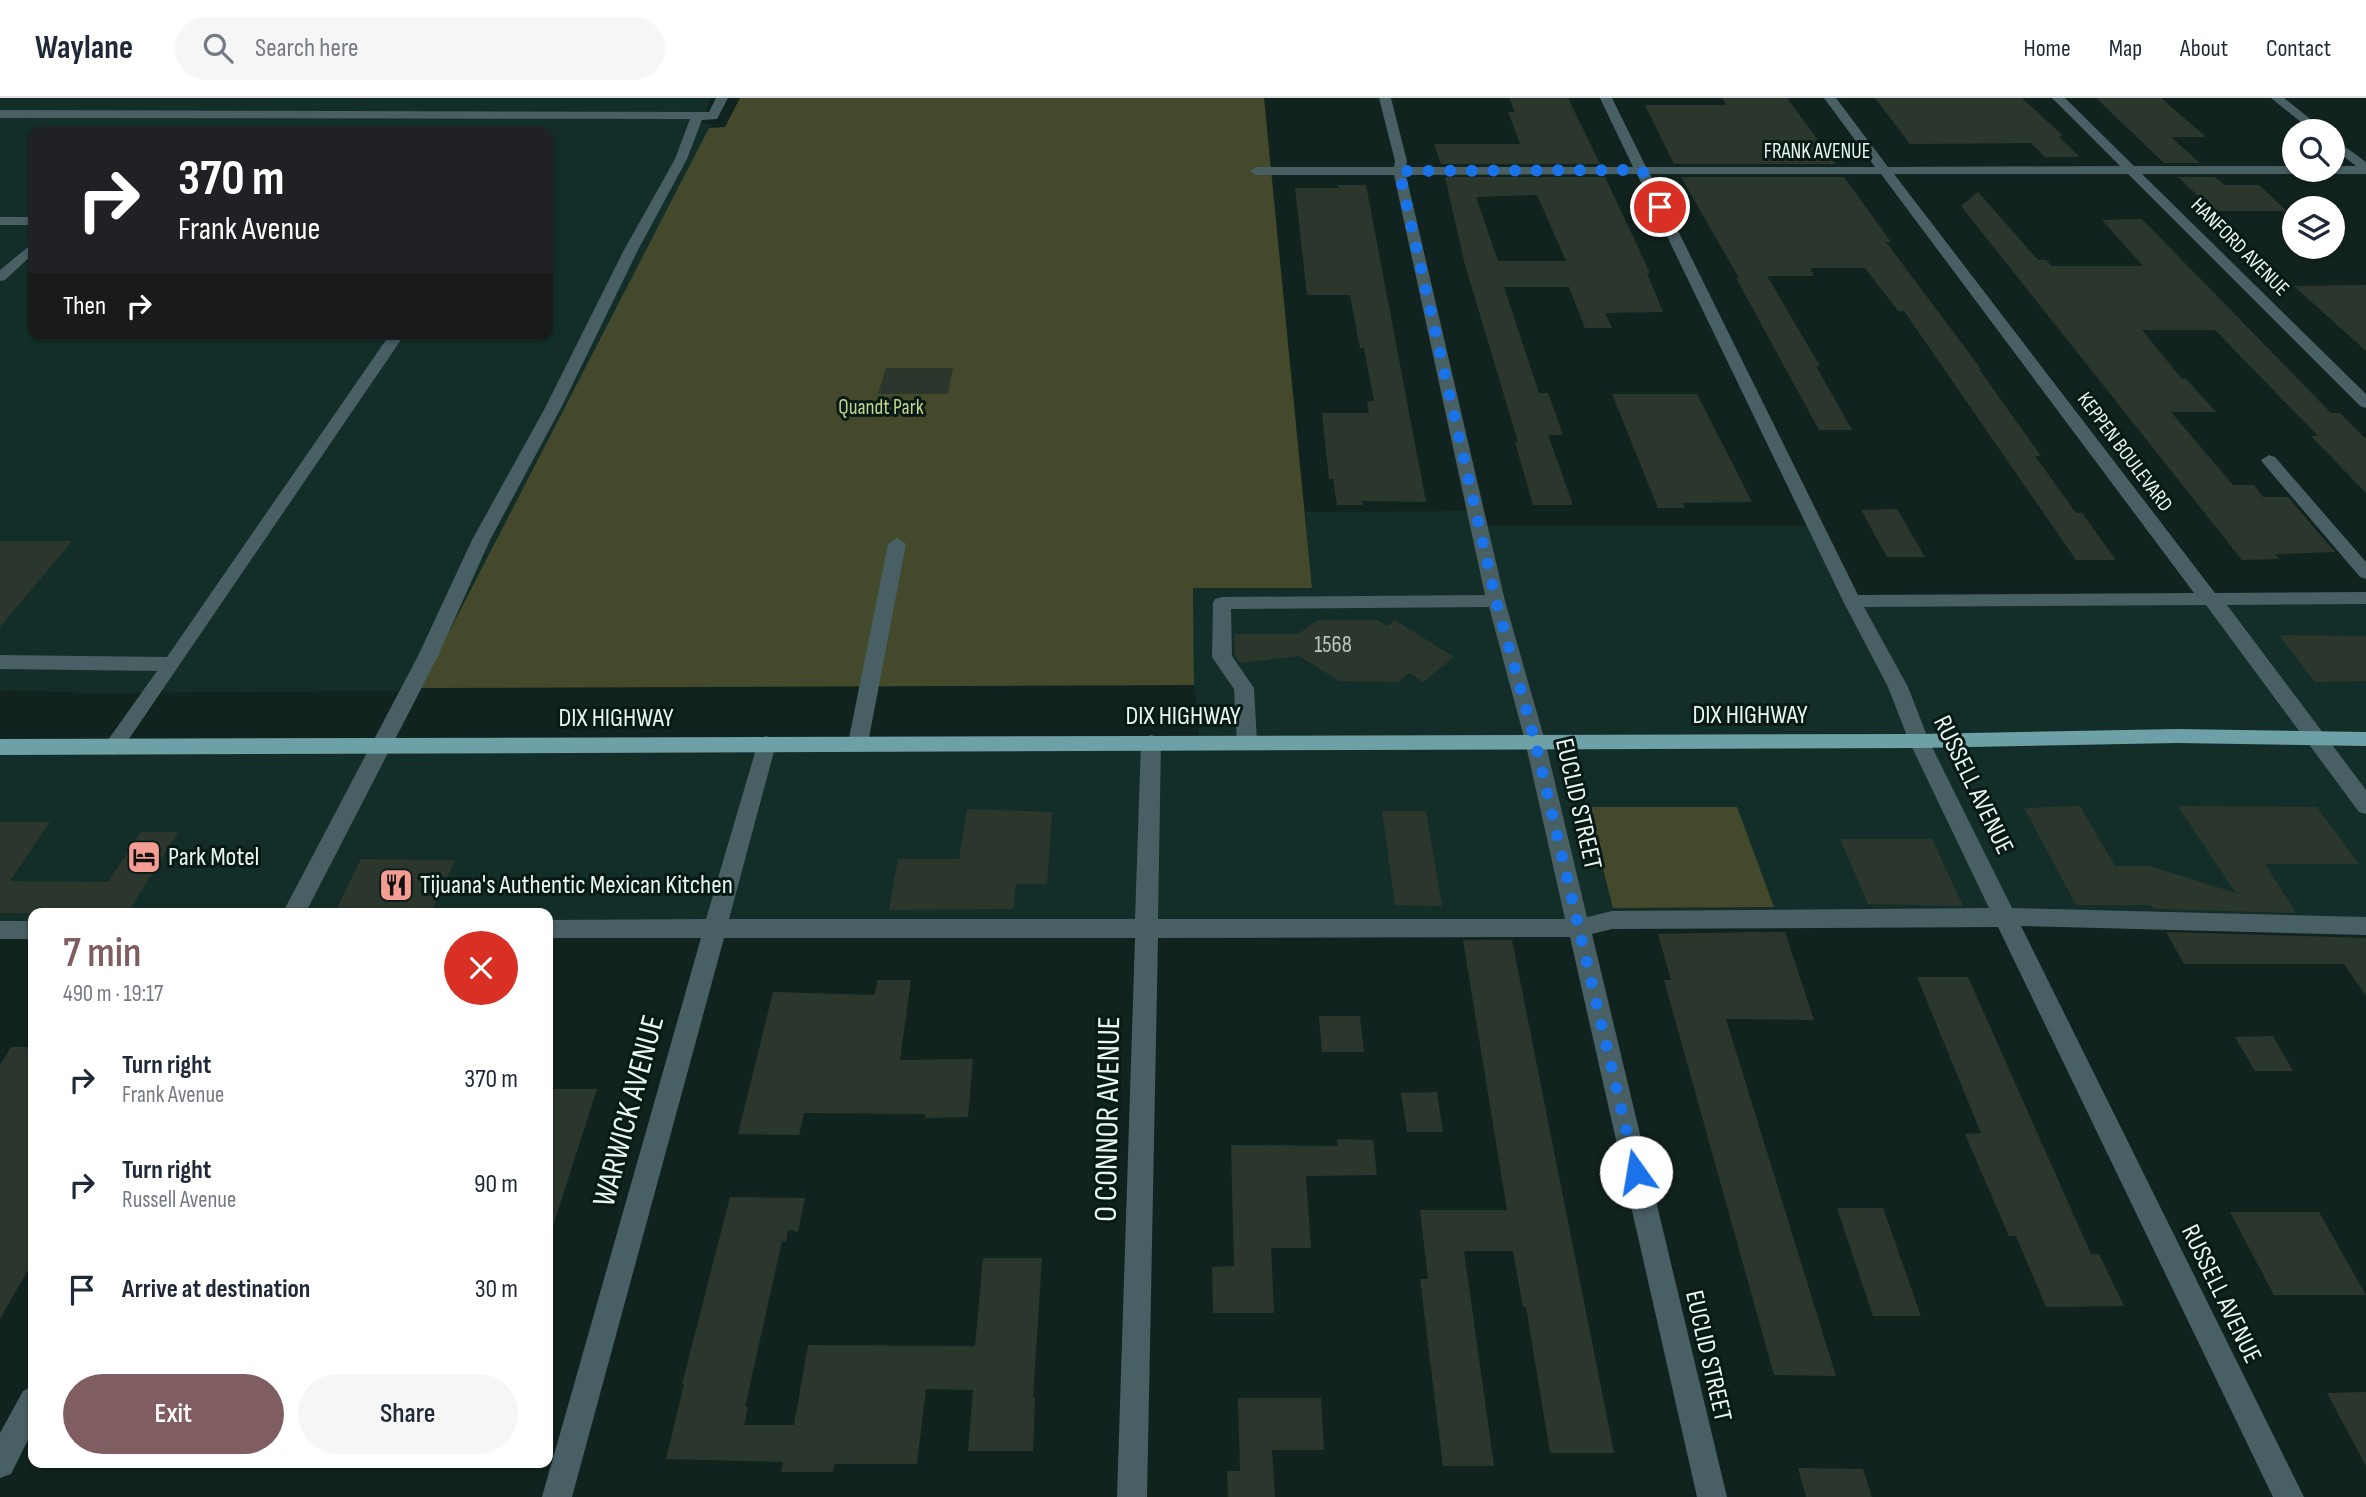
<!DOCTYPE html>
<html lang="en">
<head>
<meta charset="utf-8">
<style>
	body { margin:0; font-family:"Sofia Sans Condensed",sans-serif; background:#f6f6f7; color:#1f2937; height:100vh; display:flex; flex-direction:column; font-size:26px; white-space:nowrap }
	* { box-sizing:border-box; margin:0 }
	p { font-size:23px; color:#747a83 }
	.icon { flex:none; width:38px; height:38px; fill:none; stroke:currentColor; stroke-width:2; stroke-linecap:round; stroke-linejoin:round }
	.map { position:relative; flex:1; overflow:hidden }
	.drawer { position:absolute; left:28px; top:810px; width:525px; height:560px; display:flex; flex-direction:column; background:#fff; border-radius:14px; box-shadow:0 2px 5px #0004 }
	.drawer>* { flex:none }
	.hud { position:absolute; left:28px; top:28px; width:525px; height:214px; border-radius:14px; box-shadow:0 2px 5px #0004; background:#202124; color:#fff; overflow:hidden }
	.fabs { position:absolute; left:2282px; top:21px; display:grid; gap:14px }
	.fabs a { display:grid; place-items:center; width:63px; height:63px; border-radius:50%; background:#fff; box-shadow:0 2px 5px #0004; font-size:35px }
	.pin { position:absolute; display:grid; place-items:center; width:60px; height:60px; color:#fff; margin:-30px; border:4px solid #fff; border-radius:50%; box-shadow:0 2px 7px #0007 }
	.me { position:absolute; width:77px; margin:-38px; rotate:347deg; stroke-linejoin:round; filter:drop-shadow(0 0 5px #0008) }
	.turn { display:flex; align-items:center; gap:24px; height:147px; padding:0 35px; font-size:32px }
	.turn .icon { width:91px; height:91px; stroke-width:2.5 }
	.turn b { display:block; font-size:49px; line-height:60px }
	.then { display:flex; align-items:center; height:66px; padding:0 35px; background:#0003; gap:14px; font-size:26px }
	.round { display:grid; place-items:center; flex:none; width:74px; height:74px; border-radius:37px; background:#f6f6f7 }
	.headline { display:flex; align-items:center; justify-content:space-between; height:119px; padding:0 35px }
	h1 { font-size:42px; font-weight:600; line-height:52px; color:#7f5d60 }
	.button { display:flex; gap:14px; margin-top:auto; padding:14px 35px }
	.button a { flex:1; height:80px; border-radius:42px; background:#7f5d60; color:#fff; font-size:28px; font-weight:600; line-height:80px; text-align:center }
	.button a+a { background:#f6f6f7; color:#1f2937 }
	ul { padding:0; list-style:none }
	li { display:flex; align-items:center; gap:21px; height:105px; padding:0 35px }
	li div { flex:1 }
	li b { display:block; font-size:26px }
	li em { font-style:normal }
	header { display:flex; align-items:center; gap:42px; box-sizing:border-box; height:98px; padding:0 35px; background:#fff; border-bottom:2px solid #e0e1e3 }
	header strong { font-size:33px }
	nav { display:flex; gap:38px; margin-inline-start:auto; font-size:24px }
	.search { width:490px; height:63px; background:#f6f6f7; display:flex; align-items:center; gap:18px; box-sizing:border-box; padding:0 24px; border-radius:38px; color:#747a83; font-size:26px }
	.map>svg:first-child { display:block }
	.built { fill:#132e28; fill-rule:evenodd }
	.green { fill:#43492a }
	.building { fill:#2b372d; fill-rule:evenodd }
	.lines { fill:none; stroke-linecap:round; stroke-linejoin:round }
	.minor { fill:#485f63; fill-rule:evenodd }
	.major { fill:#6ea0a8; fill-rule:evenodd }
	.route { stroke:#1a73e8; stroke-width:12; stroke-dasharray:0 21.6 }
	.labels { text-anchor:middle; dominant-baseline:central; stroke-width:6; stroke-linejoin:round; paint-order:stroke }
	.far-street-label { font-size:21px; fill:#ebf6f3; stroke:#081a16 }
	.far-park-label { font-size:21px; fill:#c6d48d; stroke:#081a16 }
	.number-label { font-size:23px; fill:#bbc6c2 }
	.street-label { font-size:26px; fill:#ebf6f3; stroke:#081a16 }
	.poi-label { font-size:26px; fill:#ebf6f3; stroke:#081a16; text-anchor:start }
	.near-street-label { font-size:32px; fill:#ebf6f3; stroke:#081a16 }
</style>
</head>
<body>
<header>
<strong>Waylane</strong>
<div class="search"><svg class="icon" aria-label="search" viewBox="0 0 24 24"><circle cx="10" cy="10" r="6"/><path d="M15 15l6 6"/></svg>Search here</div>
<nav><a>Home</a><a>Map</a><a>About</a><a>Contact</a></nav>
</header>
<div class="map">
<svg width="2366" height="1399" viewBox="0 0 2366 1399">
	<rect width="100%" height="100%" fill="#11231f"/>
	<path class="built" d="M 0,0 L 711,0 L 700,25 L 712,26 L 418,593 L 90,595 L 0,592 ZM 33,33 L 548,33 L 548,236 L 33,236 Z
		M 1477,413 L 1480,428 L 1815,428 L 1852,503 L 2366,500 L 2366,828 L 2040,819 L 1579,830 L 548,831 L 548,816 L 33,816 L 33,832 L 0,832 L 0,649 L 1200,644 L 1194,587 L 1193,490 L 1312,490 L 1305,414 Z"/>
	<path class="green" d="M 740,0 L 1264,0 L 1312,490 L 1193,490 L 1194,587 L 420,590 L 709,30 L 725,29 Z
		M 1737,709 L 1774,809 L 1613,810 L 1587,709 Z"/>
	<path class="building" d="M 1509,0 L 1568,0 L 1600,66 L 1441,66 L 1434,46 L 1520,46 L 1508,14 L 1515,14 Z
		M 1722,0 L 1787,0 L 1836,66 L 1674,66 L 1645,7 L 1726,7 Z
		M 1875,0 L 2022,0 L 2063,38 L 2058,38 L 2080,59 L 2045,59 L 2031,45 L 1910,46 Z
		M 2096,0 L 2161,0 L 2206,39 L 2171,39 L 2200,65 L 2164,65 Z
		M 1445,79 L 1605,79 L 1650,175 L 1647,175 L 1663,214 L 1605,215 L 1612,230 L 1585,230 L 1569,189 L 1504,189 L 1539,295 L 1548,295 L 1563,337 L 1548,337 L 1573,407 L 1533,407 L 1515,344 L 1518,344 L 1465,167 ZM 1537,97 L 1566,163 L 1498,163 L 1476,99 Z
		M 1681,79 L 1844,79 L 1891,144 L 1886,144 L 1981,271 L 1979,271 L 2041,358 L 2035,358 L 2076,415 L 2082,415 L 2116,462 L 2076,462 L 1904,213 L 1898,213 L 1865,170 L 1810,170 L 1814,178 L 1767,178 L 1820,268 L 1816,268 L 1852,332 L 1819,332 L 1736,180 L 1739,180 Z
		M 2178,79 L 2215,79 L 2225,87 L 2259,87 L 2287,113 L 2214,113 Z
		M 1338,87 L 1366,87 L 1426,404 L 1362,403 L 1363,407 L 1337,407 L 1333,381 L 1329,381 L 1322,315 L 1369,315 L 1367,303 L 1374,303 L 1364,250 L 1360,250 L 1350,197 L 1307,197 L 1295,90 L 1338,90 Z
		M 1978,94 L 2038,162 L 2046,162 L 2052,168 L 2143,168 L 2102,122 L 2142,121 L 2331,315 L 2340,315 L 2366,341 L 2366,395 L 2311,338 L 2318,338 L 2215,232 L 2142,232 L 2182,281 L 2186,281 L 2216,314 L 2171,314 L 2233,387 L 2254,387 L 2263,399 L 2288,399 L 2335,454 L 2275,456 L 2280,461 L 2242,462 L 1961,108 Z
		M 2366,187 L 2366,253 L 2294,188 Z
		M 886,270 L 953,270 L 948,296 L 878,296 Z
		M 1612,296 L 1697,296 L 1752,404 L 1682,405 L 1685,410 L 1658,410 Z
		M 1897,411 L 1925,459 L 1887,459 L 1861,412 Z
		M 0,443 L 72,443 L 0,529 Z
		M 1318,522 L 1377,522 L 1387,528 L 1395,522 L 1454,559 L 1423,584 L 1410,575 L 1398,584 L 1339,583 L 1299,558 L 1240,565 L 1235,557 L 1234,536 L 1298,536 Z
		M 2279,537 L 2366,538 L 2366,583 L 2315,584 Z
		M 2080,708 L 2115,768 L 2150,768 L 2236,795 L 2178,708 L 2317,709 L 2359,766 L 2265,766 L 2296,815 L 2153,811 L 2151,807 L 2076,807 L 2024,710 Z
		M 967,711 L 1052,714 L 1047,786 L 1016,786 L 1013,811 L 889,812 L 898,761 L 959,761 Z
		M 1382,713 L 1426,713 L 1442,808 L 1395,807 Z
		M 0,724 L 50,724 L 10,783 L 108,784 L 141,734 L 178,734 L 127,816 L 0,815 Z
		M 1840,741 L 1932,741 L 1963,808 L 1868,806 Z
		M 361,761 L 455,762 L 432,812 L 336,812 Z
		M 1752,834 L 1785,834 L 1814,922 L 1726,921 L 1836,1278 L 1774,1277 L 1664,882 L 1671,882 L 1658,836 Z
		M 2166,834 L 2366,840 L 2366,898 L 2344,866 L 2184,866 Z
		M 1463,842 L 1512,842 L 1614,1355 L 1550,1355 L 1526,1209 L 1523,1209 L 1513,1153 L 1464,1153 L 1494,1368 L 1443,1368 L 1420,1181 L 1428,1181 L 1420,1112 L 1507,1112 Z
		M 1917,879 L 1968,879 L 2091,1156 L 2099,1156 L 2124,1208 L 2046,1209 L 2016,1138 L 2009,1138 L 1965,1036 L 1981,1035 Z
		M 877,882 L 911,882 L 900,962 L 973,961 L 968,1019 L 925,1020 L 925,1016 L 804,1015 L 799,1037 L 738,1036 L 773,894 L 875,897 Z
		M 1319,918 L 1360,918 L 1364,954 L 1322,954 Z
		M 2273,938 L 2293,973 L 2255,973 L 2235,939 Z
		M 11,949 L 33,949 L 33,1163 L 0,1221 L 0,967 Z
		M 548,991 L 597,991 L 553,1128 L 548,1127 Z
		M 1437,994 L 1443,1034 L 1407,1034 L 1401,995 Z
		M 1337,1041 L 1373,1042 L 1377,1077 L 1306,1078 L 1311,1150 L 1271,1150 L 1274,1215 L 1213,1215 L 1212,1169 L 1234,1168 L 1231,1047 L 1338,1048 Z
		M 730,1099 L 805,1100 L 798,1134 L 788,1132 L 786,1144 L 782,1143 L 745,1309 L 748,1309 L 744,1327 L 794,1327 L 808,1247 L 975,1248 L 983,1160 L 1042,1160 L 1033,1299 L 1035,1299 L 1033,1353 L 968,1353 L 973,1292 L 926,1291 L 917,1366 L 834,1366 L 833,1374 L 781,1374 L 783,1364 L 666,1361 L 684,1286 L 682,1286 Z
		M 1837,1110 L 1883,1110 L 1921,1218 L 1873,1218 Z
		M 2230,1114 L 2319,1114 L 2366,1197 L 2274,1197 Z
		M 2366,1294 L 2366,1368 L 2327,1295 Z
		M 1238,1300 L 1321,1300 L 1324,1352 L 1272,1352 L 1275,1399 L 1228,1399 L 1227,1373 L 1240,1373 Z
		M 1798,1370 L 1863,1371 L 1872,1399 L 1806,1399 Z"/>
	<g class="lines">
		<path class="minor" d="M 716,0 L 728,0 L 717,21 L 702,22 L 687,61 L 638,152 L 561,310 L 490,442 L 438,558 L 305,816 L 282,816 L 418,558 L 472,442 L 545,310 L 624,152 L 675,61 L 690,21 L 0,20 L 0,12 L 709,14 Z
			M 1379,0 L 1391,0 L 1407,63 L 1406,69 L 1633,69 L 1600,0 L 1612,0 L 1646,69 L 1875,69 L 1824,0 L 1836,0 L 1888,69 L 2120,68 L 2052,0 L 2065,0 L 2134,68 L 2294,68 L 2294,72 L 2333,72 L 2333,68 L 2356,68 L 2333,50 L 2333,40 L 2366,64 L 2366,76 L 2142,76 L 2366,296 L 2366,310 L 2360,308 L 2128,76 L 1894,76 L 2215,495 L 2366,494 L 2366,506 L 2227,507 L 2366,692 L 2366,716 L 2359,714 L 2206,507 L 1864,509 L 1908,589 L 1929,643 L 2012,810 L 2366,819 L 2366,837 L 2021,828 L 2304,1399 L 2273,1399 L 1998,829 L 1612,831 L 1592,836 L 1727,1399 L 1697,1399 L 1570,839 L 1158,840 L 1147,1399 L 1117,1399 L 1135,840 L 724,840 L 572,1399 L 542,1399 L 701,840 L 548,840 L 548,822 L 706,821 L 759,641 L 766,638 L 773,641 L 776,646 L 729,821 L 1135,821 L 1141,644 L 1144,639 L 1151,637 L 1158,639 L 1161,644 L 1158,821 L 1565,821 L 1525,643 L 1489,509 L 1231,511 L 1232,558 L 1254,590 L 1257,644 L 1254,649 L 1247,651 L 1240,649 L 1237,644 L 1234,591 L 1212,559 L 1213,505 L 1215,501 L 1222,499 L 1485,497 L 1394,77 L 1256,77 L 1250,73 L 1256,69 L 1394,69 L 1395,63 ZM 1637,76 L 1843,503 L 1888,589 L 1909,643 L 1989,810 L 1612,813 L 1587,819 L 1545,643 L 1505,503 L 1406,77 ZM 1650,76 L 1881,76 L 2194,495 L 1858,497 Z
			M 2271,0 L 2284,0 L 2325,33 L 2312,33 Z
			M 0,119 L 33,119 L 33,127 L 0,127 Z
			M 33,145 L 33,156 L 5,182 L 0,183 L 0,172 Z
			M 390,236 L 405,236 L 120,654 L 113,657 L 106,654 L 103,649 L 157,573 L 0,571 L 0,557 L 167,559 Z
			M 2269,357 L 2275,359 L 2366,464 L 2366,481 L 2360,479 L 2263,365 L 2261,362 Z
			M 897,440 L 906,446 L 868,645 L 865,650 L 858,652 L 851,650 L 848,645 L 888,446 Z
			M 0,823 L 33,823 L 33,841 L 0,841 Z
			M 33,1288 L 33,1332 L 11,1376 L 0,1380 L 0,1335 L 23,1293 Z"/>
		<path class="major" d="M 2177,631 L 2366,634 L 2366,648 L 2177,645 L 1919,650 L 0,657 L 0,641 L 1919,636 Z"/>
	</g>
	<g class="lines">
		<path class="route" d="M 1636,1074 L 1535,643 L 1496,503 L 1399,73 L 1642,72 L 1660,109"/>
	</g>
	<defs>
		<g id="hotel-square" transform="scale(1.75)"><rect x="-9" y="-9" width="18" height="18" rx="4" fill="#f59c93" stroke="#081a16"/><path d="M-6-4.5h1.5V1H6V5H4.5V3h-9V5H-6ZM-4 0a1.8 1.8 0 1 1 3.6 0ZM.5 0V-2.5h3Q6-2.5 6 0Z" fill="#111"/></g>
		<g id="restaurant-square" transform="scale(1.75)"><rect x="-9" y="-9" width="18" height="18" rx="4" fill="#f59c93" stroke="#081a16"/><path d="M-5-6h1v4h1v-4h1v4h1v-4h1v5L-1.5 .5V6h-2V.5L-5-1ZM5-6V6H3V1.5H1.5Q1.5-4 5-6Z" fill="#111"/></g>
	</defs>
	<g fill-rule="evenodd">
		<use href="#hotel-square" x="144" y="759"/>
		<use href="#restaurant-square" x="396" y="787"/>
	</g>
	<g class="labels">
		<g class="far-street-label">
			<text x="1817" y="53">FRANK AVENUE</text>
			<text transform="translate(2240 149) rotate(45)">HANFORD AVENUE</text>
			<text transform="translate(2125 354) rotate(53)">KEPPEN BOULEVARD</text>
		</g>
		<g class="far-park-label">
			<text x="881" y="309">Quandt Park</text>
		</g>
		<g class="number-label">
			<text x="1333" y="547">1568</text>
		</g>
		<g class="street-label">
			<text x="1750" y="617">DIX HIGHWAY</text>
			<text x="1183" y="618">DIX HIGHWAY</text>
			<text x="616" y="620">DIX HIGHWAY</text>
			<text transform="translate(1973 687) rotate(64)">RUSSELL AVENUE</text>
			<text transform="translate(1578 706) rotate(77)">EUCLID STREET</text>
			<text transform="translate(2221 1196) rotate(64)">RUSSELL AVENUE</text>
			<text transform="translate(1708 1258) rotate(77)">EUCLID STREET</text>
		</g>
		<g class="poi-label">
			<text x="168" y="759">Park Motel</text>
			<text x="420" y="787">Tijuana's Authentic Mexican Kitchen</text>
		</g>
		<g class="near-street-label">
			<text transform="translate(629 1013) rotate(-75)">WARWICK AVENUE</text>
			<text transform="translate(1108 1021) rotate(-89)">O CONNOR AVENUE</text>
		</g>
	</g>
</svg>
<div class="fabs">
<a><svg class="icon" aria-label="search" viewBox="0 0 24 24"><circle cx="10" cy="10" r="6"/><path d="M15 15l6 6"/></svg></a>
<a><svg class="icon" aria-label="layers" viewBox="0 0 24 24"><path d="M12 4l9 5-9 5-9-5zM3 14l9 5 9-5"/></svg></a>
</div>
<div class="pin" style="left:1660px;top:109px;background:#d93025"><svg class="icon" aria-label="arrive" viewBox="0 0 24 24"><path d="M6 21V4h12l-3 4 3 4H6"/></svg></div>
<svg class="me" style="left:1636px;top:1074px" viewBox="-20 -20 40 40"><circle r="19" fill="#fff"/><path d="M0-13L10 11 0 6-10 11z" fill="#1a73e8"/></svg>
<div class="hud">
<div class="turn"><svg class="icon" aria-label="right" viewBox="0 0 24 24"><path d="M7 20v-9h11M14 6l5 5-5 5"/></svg><div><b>370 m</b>Frank Avenue</div></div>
<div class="then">Then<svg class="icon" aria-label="right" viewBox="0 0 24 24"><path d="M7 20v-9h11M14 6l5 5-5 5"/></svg></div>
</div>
<section class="drawer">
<div class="headline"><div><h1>7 min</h1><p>490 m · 19:17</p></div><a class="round" style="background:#d93025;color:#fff"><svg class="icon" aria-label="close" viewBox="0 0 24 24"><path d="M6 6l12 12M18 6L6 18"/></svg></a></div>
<ul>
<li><svg class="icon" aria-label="right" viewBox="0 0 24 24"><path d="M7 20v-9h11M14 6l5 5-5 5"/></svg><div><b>Turn right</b><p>Frank Avenue</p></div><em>370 m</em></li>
<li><svg class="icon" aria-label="right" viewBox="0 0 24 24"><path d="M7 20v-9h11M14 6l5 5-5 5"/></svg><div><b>Turn right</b><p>Russell Avenue</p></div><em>90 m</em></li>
<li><svg class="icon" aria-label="arrive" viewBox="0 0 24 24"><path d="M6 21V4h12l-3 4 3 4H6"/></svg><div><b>Arrive at destination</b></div><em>30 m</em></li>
</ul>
<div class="button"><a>Exit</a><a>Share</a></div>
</section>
</div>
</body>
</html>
